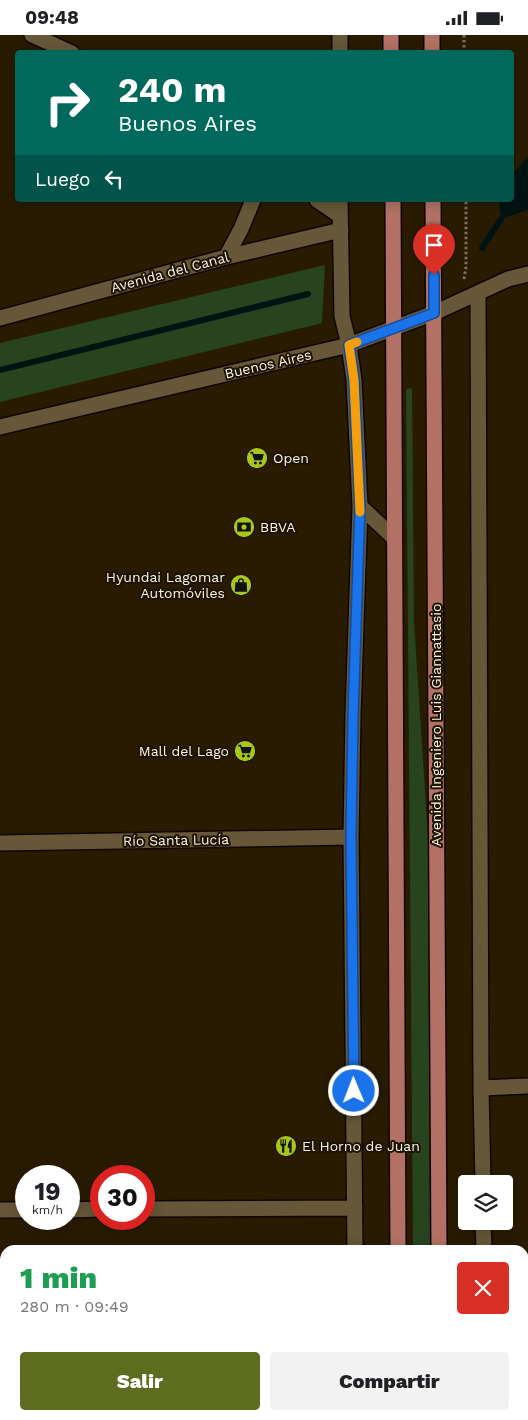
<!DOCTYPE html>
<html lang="es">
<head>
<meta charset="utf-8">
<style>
	body { margin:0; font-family:"Work Sans",sans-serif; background:#f2f2f2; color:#202124; height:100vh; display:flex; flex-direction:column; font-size:19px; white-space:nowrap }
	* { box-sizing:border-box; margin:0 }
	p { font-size:16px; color:#757577 }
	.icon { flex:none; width:28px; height:28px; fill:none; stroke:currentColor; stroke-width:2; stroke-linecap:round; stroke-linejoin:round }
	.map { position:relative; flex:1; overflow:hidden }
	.side { position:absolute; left:0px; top:1210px; width:529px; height:175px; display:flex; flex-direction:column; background:#fff; border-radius:15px 15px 0 0; box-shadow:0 2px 12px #0003 }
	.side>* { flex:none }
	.guide { position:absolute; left:15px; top:15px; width:499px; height:152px; border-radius:5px; box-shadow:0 2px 12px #0003; background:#00695c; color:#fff; overflow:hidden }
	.buttons { position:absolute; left:458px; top:1140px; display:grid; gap:10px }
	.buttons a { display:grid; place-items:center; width:55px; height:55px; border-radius:5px; background:#fff; box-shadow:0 2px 12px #0003; font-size:25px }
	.speed { position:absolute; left:15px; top:1130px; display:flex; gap:10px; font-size:25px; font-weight:700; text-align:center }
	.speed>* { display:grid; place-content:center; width:65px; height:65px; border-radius:50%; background:#fff; box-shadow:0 2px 12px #0003; line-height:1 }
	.speed small { font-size:12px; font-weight:400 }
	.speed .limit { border:8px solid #d22; background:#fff; color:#111 }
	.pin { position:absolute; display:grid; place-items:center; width:42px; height:42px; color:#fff; margin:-51px -21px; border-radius:50% 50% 50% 0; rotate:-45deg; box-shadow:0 0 5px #0007 }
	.pin .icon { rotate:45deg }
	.me { position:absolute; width:55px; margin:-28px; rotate:359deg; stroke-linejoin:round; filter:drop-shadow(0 0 4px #0008) }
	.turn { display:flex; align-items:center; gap:18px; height:105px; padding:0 20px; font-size:22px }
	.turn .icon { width:65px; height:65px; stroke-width:2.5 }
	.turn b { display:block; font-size:35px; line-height:42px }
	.then { display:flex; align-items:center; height:48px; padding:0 20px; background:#0003; gap:10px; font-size:19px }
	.round { display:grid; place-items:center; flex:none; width:52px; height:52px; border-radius:5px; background:#f2f2f2 }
	.head { display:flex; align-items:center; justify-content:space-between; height:85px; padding:0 20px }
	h1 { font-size:30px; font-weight:800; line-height:38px; color:#1e9e55 }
	.primary-button { display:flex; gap:10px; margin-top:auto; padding:10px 20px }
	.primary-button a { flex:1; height:58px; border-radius:5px; background:#5e6c20; color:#fff; font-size:20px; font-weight:800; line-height:58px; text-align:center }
	.primary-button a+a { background:#f2f2f2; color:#202124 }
	.status { display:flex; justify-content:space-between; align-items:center; height:35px; padding:0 25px; background:#fff; direction:ltr }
	.status svg { height:14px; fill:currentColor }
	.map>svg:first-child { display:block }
	.green { fill:#28441f }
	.water { fill:#001313 }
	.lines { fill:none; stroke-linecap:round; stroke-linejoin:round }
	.stream { stroke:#001313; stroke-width:6 }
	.minor-casing { stroke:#100500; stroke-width:18 }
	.major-casing { stroke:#100500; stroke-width:18 }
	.path { stroke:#7d715a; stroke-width:3; stroke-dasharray:2.5 2.5; stroke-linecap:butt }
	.minor { stroke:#665738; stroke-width:15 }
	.major { stroke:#b27164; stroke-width:15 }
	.route-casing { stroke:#114b97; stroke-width:12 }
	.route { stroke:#1a73e8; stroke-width:9 }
	.slow { stroke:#f59e0b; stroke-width:9 }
	.labels { text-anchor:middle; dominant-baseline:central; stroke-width:4; stroke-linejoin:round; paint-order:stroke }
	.street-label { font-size:14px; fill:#fdf4e3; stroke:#1c1200 }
	.poi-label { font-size:14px; fill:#fdf4e3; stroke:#1c1200; text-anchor:start }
</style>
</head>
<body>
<div class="status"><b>09:48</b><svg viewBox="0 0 49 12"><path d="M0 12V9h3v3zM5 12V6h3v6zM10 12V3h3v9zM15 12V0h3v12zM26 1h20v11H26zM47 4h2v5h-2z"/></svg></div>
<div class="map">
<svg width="528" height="1385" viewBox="0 0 528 1385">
	<rect width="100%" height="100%" fill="#281b00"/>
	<path class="green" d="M 325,230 L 322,288 L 0,367 L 0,308 Z
		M 412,353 L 414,587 L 428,802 L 430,1215 L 413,1215 L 406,354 Z"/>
	<path class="water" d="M 528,122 L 528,175 L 501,184 L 499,165 L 511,165 L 511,141 Z"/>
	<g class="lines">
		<path class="stream" d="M 482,213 L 501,184
			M 0,335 L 308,259"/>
		<g class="minor-casing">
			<path id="minor" d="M 32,0 L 72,18
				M 340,18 L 340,0
				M 317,165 L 339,180
				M 340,165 L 342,281 L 349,310 L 354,345 L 360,471 L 353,680 L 351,802 L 355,1215
				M 226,222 L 241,194 L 253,165
				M 478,259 L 481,1053 L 483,1149
				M 0,283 L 226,222 L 341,195
				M 0,392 L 349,310 L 434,278 L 508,244 L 528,239
				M 360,471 L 394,503
				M 0,808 L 351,802
				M 481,1053 L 528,1051
				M 144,1174 L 355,1173
				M 0,1175 L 26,1175
				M 69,1175 L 101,1174
				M 483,1186 L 484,1215
				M 355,1380 L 355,1385
				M 487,1380 L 487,1385"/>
		</g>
		<g class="major-casing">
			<path id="major" d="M 391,0 L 391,18
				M 432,0 L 432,18
				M 393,165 L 398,1215
				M 433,165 L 439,1215
				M 399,1380 L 399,1385
				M 440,1380 L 440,1385"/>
		</g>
		<path class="path" d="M 464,0 L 464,18
			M 464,244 L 466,232 L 466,165"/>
		<use href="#minor" class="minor"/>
		<use href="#major" class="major"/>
	</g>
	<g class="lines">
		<g class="route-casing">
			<path id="route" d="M 354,1056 L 351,802 L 353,680 L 360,471 L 354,345 L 349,310 L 434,278 L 434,240"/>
		</g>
		<use href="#route" class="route"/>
		<path class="slow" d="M 357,307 L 349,310 L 354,345 L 360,477"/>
	</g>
	<defs>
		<g id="supermarket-disc" transform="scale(1.125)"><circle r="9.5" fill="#a9c71b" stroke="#1c1200"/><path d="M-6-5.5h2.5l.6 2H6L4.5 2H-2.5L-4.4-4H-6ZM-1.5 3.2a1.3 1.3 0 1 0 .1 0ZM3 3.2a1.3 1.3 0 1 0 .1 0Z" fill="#111"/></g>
		<g id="bank-disc" transform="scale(1.125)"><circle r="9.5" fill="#a9c71b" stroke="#1c1200"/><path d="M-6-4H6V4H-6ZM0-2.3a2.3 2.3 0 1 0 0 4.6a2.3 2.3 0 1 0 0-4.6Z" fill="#111"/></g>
		<g id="shop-disc" transform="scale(1.125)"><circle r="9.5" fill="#a9c71b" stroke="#1c1200"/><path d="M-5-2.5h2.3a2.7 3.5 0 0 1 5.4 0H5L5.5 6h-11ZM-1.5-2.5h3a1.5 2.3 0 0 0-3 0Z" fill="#111"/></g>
		<g id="restaurant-disc" transform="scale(1.125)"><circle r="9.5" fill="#a9c71b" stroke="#1c1200"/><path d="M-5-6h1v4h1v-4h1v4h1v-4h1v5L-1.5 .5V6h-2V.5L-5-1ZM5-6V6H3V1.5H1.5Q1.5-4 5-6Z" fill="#111"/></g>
	</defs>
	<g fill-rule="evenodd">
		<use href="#supermarket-disc" x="257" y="423"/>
		<use href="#bank-disc" x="244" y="492"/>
		<use href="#shop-disc" x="241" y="550"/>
		<use href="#supermarket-disc" x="245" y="716"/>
		<use href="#restaurant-disc" x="286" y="1111"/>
	</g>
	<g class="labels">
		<g class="street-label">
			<text transform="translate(170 237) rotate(-15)">Avenida del Canal</text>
			<text transform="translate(268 329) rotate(-13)">Buenos Aires</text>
			<text transform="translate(436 690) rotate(-90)">Avenida Ingeniero Luis Giannattasio</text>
			<text transform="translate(176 805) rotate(-1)">Río Santa Lucía</text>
		</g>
		<g class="poi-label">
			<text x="273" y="423">Open</text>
			<text x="260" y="492">BBVA</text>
			<text x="225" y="542" text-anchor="end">Hyundai Lagomar<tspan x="225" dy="16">Automóviles</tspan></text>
			<text x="229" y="716" text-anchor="end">Mall del Lago</text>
			<text x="302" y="1111">El Horno de Juan</text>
		</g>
	</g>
</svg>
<div class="buttons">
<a><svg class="icon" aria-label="layers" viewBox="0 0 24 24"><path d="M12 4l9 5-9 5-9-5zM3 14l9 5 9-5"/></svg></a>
</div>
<div class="speed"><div>19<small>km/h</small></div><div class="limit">30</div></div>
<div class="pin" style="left:434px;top:240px;background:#d93025"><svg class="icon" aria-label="arrive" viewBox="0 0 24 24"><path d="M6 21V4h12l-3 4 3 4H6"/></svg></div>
<svg class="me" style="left:354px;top:1056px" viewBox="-20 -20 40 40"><circle r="17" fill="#1a73e8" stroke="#fff" stroke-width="3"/><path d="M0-11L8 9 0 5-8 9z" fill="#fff"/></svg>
<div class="guide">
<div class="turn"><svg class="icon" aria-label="right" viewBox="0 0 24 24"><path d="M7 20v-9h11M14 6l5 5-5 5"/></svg><div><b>240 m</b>Buenos Aires</div></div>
<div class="then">Luego<svg class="icon" aria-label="left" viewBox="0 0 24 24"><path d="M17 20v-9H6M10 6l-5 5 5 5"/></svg></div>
</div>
<section class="side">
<div class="head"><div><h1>1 min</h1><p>280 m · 09:49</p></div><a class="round" style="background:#d93025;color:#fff"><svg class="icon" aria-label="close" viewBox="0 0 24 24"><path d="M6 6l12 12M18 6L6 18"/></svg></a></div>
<div class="primary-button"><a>Salir</a><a>Compartir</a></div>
</section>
</div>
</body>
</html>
